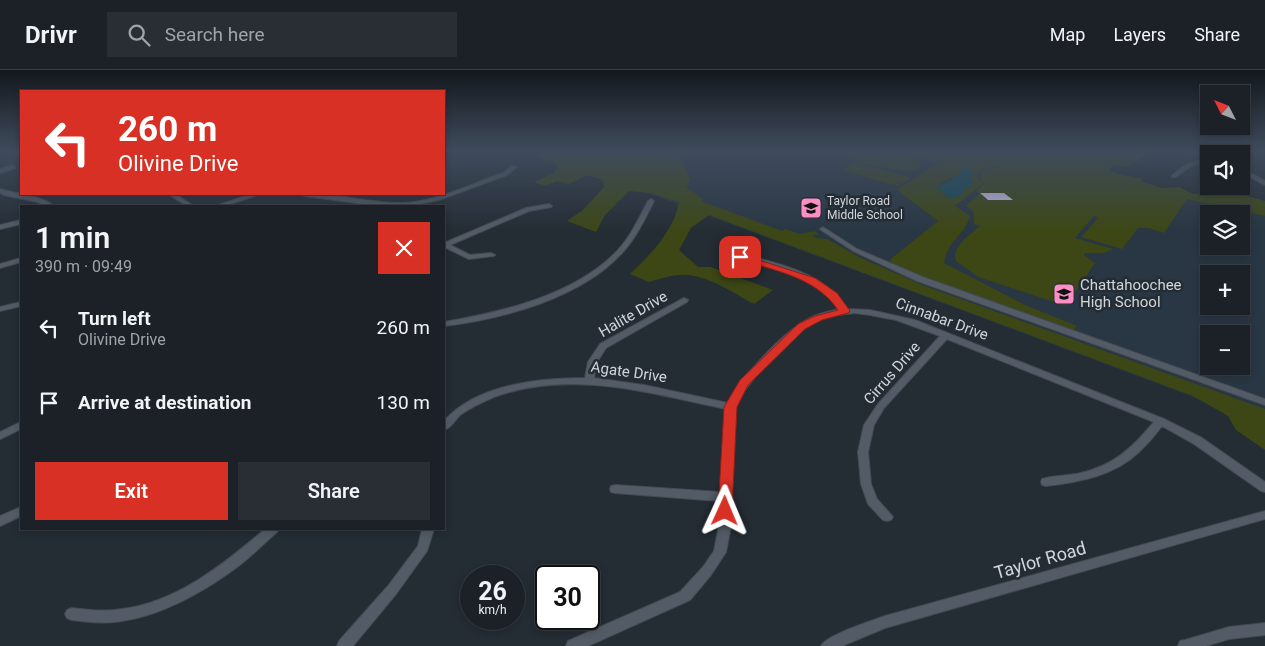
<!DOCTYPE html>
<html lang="en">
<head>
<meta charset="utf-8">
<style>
	body { margin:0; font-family:Roboto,sans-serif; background:#282e33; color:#f1f3f6; height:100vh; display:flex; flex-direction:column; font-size:19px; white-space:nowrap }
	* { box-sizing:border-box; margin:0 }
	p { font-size:16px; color:#a0a3a7 }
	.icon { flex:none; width:28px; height:28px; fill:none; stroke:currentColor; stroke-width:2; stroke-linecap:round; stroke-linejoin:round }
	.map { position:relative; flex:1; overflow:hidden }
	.side { position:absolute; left:20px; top:135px; width:425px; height:325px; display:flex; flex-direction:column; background:#1b2127; border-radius:0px; box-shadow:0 2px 8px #0003,0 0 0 1px #393e44 }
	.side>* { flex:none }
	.banner { position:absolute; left:20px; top:20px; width:425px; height:105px; border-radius:0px; box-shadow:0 2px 8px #0003,0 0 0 1px #393e44; background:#d93025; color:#fff; overflow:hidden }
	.needle { width:32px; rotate:312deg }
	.fabs { position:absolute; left:1200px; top:15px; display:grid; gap:10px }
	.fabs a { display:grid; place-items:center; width:50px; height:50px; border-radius:0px; background:#1b2127; box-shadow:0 2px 8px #0003,0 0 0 1px #393e44; font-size:25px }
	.speed { position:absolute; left:460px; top:495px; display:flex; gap:10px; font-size:25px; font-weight:700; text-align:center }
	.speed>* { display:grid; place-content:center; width:65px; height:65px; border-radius:50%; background:#1b2127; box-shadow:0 2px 8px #0003,0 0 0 1px #393e44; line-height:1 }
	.speed small { font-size:12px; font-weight:400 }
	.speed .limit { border:2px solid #111; border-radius:8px; background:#fff; color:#111 }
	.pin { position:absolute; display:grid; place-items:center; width:42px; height:42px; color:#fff; margin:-21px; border-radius:10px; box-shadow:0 2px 8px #0006 }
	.me { position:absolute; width:55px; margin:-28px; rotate:1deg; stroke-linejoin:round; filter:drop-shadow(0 0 4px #0008) }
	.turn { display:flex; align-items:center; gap:18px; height:105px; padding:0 15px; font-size:22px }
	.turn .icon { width:65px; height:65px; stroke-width:2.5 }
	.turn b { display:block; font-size:35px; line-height:42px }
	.round { display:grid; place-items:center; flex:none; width:52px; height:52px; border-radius:0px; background:#282e33 }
	.summary { display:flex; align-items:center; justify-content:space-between; height:85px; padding:0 15px }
	h1 { font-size:30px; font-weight:600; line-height:38px }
	.cta { display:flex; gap:10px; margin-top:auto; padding:10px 15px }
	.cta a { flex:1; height:58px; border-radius:0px; background:#d93025; color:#fff; font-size:20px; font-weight:600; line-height:58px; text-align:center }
	.cta a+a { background:#282e33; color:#f1f3f6 }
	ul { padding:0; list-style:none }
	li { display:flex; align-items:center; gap:15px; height:75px; padding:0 15px }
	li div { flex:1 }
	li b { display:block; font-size:19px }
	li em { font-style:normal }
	header { display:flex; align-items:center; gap:30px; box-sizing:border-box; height:70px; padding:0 25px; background:#1b2127; border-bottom:1px solid #393e44 }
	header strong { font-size:24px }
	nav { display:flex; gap:28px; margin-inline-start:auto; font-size:18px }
	.search { width:350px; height:45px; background:#282e33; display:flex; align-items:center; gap:12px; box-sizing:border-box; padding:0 18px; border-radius:0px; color:#a0a3a7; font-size:19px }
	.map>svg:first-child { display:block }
	.built { fill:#293643; fill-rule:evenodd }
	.green { fill:#3c4715; fill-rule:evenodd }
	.water { fill:#124c5b }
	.building { fill:#d5c9f5 }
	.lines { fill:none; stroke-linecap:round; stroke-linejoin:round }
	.minor-casing { stroke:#444a52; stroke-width:2 }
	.minor { fill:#535c66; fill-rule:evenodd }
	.route { fill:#d93025; stroke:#8d1f18 }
	.labels { text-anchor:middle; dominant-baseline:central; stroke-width:5; stroke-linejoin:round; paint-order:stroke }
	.far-poi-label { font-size:12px; fill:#d1d6dc; stroke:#242c34; text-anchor:start }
	.poi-label { font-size:15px; fill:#d1d6dc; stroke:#242c34; text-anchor:start }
	.street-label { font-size:15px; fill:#d1d6dc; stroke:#242c34 }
	.near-street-label { font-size:18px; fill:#d1d6dc; stroke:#242c34 }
</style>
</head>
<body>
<header>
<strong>Drivr</strong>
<div class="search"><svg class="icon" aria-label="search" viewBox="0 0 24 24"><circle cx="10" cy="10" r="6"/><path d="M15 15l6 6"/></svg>Search here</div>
<nav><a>Map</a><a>Layers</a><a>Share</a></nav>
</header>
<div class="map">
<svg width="1265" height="576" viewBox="0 0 1265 576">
	<rect width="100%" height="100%" fill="#242c34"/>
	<path class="built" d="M 671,81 L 1004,81 L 1265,144 L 1265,354 L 608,108 ZM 1209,144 L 1241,144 L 1241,176 L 1209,176 ZM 1209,204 L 1241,204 L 1241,236 L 1209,236 ZM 1209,264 L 1241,264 L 1241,296 L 1209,296 Z"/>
	<path class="green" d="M 545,81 L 687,81 L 680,84 L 690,110 L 686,117 L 703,129 L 701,131 L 782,161 L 785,159 L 801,164 L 814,161 L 820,164 L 812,165 L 816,168 L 827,169 L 859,187 L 922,215 L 1265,339 L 1265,380 L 1236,360 L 1228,346 L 1193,326 L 709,145 L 691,158 L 679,180 L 698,197 L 711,197 L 773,220 L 754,234 C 733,223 711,207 687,205 C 674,204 661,209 649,212 L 630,204 C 650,185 674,161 679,132 L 651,123 L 629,121 L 605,145 L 596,162 L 567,151 L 583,140 L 604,117 L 603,110 L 587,105 L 569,114 L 557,111 L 545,116 L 534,112 L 554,103 L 558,96 L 551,91 L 538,87 Z
		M 831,81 C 852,81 908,78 922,96 C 914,109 843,89 831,81 Z
		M 895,81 L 1147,81 L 1145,86 L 1130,94 L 1129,97 L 1113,95 L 1109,100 L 1121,105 L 1140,108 L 1143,112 L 1162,118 L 1179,117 L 1193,124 L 1220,124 L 1207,116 L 1235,116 L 1232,120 L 1239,124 L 1265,131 L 1265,146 L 1187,129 L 1164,163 L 1148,158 L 1138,158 L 1122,179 L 1081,167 L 1098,148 L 1094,146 L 1075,168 L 1113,179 L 1104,183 L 1085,183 L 1084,185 L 1095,193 L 1066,236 L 978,207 L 956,191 C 950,178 971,164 980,156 L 974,154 L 974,142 L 966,136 L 980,123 L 976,121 L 985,114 L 981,110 L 980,105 L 984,100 L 1001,97 C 993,96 983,97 977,105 L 979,110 L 984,113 L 955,136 L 970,146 C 964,167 948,169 944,193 L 1025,235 L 1077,256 L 1074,260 L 894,196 L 890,191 L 892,188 L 938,151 L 897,120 L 938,93 ZM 964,98 L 973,102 L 971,117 L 963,119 L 963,123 L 952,129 L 942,123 L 944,121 L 936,119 L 943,112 L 958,105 Z
		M 855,92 L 911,108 L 898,116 L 842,100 Z"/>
	<path class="water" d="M 964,98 L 973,99 L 971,117 L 963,119 L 963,123 L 952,129 L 941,122 L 943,120 L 935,119 L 958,105 Z"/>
	<path class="building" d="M 980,123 L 1004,123 L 1013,130 L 988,130 Z"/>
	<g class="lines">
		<g class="minor-casing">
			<path id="minor" d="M 1186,81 L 1193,81 L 1209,87 L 1209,92 L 1191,96 L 1176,107 L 1172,107 L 1172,105 L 1187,94 L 1205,89 Z
				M 1245,81 L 1254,81 L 1241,85 L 1241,84 L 1238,84 Z
				M 13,95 L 15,96 L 15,98 L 0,103 L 0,99 Z
				M 512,96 L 517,97 L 507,105 L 439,130 L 409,136 L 379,136 L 304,126 L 301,124 C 335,122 370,134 404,133 C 435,132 474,113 503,103 Z
				M 1241,98 L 1265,111 L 1265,115 L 1241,102 Z
				M 0,119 C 16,124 41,125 54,136 L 47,136 L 37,132 L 4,125 L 0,123 Z
				M 168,124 L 175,124 L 194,136 L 187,136 Z
				M 252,124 L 261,124 L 224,136 L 215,136 Z
				M 651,129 L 654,131 C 645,149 636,168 622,183 C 581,228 503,249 444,256 L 444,252 C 502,242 576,225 618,180 C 631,166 639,148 648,131 Z
				M 549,134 L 552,136 L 551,137 L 529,141 L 450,175 L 470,185 L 491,183 L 495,185 L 493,186 L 469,189 L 444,177 L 444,173 L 526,138 Z
				M 21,150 L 21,154 L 0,159 L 0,155 Z
				M 823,157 L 857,179 L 923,207 L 1265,329 L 1265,335 L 917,211 L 853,181 L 821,160 L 820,159 Z
				M 723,179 C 755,188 800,196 826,216 C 835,223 841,230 848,239 L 870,240 L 915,250 L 1164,349 L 1202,368 L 1265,412 L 1265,422 L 1261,421 L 1194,374 L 1162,356 C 1155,365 1148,374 1139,382 C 1114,406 1079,412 1046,416 L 1042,415 L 1041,412 L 1042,409 C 1055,405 1069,406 1081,403 C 1115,395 1133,377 1154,352 L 947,269 L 884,338 L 874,355 L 868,382 L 871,414 L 877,429 L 893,447 L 891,450 L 887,451 L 883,450 L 868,434 L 861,414 L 858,382 L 864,355 L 878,334 L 940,266 L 896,250 L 870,245 L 855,243 L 829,246 L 817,251 L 800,262 L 756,306 L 743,323 L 736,337 L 731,427 L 731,456 L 726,482 L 711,505 L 690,530 L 588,576 L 566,576 L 568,571 L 680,522 L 703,497 L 714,481 L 719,456 L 719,431 L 615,423 L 611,422 L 610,419 L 611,416 L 615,415 L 720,422 L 726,339 C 649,323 571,299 494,327 C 482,332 470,338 460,345 C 455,350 451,358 444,360 L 444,351 C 476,315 539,308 585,308 L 588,292 L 600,274 L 684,228 L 688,230 L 687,232 L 606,278 L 597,292 L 594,308 L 644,315 L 728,333 C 741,307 784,261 810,248 C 819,243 830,241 840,239 C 812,201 763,195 721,182 L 721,180 Z
				M 21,188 L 21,192 L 0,198 L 0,194 Z
				M 21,232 L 21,236 L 0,241 L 0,237 Z
				M 21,352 L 21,359 L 0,369 L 0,362 Z
				M 21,437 L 21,446 L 0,456 L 0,446 Z
				M 1265,441 L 1265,449 L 885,558 L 842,576 L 821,576 C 826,565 872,551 885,546 Z
				M 265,459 L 279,459 L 277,462 C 262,475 249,489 233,500 C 203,522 160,546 122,551 C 105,554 89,552 72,550 L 67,548 L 65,544 L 67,540 L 72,538 C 89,540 105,542 122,539 C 177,532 224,494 265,459 Z
				M 422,459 L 434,459 L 427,481 L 396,524 L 353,576 L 337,576 L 339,571 L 388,516 L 418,476 Z
				M 1265,553 L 1265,565 L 1229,569 L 1206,576 L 1178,576 L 1180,571 L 1185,570 L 1229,557 Z"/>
		</g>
		<use href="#minor" class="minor"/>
	</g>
	<linearGradient id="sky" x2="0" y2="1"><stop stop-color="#14181d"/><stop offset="0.5" stop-color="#3f4b5c"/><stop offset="1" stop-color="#3f4b5c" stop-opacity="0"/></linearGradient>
	<rect width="1265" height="162" fill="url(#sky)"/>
	<path class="route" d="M 740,184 L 815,208 L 837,223 L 850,241 L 848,243 L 822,250 L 805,259 L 748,315 L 737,337 L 732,441 L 730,445 L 725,447 L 720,445 L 718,441 L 724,337 L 740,310 L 798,254 L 815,246 L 838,240 C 816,207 773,200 737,189 L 737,185 Z"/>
	<defs>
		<g id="school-square" transform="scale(1.125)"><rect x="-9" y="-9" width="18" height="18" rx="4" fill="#fb8fc5" stroke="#242c34"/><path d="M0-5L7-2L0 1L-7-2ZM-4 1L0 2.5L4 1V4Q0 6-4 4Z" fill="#111"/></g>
	</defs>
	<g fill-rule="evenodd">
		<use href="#school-square" x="811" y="138"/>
		<use href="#school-square" x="1064" y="224"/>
	</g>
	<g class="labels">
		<g class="far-poi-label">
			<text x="827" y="131">Taylor Road<tspan x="827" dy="14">Middle School</tspan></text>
		</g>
		<g class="poi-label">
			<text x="1080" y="215">Chattahoochee<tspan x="1080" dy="17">High School</tspan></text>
		</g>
		<g class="street-label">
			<text transform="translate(633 244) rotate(-30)">Halite Drive</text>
			<text transform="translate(942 249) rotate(20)">Cinnabar Drive</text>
			<text transform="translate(629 302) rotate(8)">Agate Drive</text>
			<text transform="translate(892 303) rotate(-49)">Cirrus Drive</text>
		</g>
		<g class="near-street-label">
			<text transform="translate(1040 490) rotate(-16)">Taylor Road</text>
		</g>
	</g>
</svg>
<div class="fabs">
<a><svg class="needle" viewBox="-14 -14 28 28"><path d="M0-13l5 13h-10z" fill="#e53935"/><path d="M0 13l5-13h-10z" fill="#a0a3a7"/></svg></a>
<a><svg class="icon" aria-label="sound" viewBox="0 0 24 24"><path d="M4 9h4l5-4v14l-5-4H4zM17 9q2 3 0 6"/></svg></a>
<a><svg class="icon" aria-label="layers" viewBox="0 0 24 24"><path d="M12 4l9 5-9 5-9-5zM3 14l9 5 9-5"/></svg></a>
<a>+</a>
<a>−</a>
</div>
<div class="speed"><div>26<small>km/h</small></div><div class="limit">30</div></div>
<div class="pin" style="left:740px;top:187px;background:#d93025"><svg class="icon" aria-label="arrive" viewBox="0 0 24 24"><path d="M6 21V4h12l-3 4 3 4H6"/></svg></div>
<svg class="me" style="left:725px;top:441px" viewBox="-20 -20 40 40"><path d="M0-17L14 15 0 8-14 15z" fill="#d93025" stroke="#fff" stroke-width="4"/></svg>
<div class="banner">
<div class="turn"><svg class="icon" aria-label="left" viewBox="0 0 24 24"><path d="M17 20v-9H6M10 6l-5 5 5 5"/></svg><div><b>260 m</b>Olivine Drive</div></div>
</div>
<section class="side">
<div class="summary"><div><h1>1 min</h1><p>390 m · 09:49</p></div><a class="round" style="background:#d93025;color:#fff"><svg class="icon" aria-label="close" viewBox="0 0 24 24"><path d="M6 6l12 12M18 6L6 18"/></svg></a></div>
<ul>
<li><svg class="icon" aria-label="left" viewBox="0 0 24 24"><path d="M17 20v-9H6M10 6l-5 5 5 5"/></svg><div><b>Turn left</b><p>Olivine Drive</p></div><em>260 m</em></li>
<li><svg class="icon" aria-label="arrive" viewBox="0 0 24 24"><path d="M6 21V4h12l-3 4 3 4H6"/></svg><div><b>Arrive at destination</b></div><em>130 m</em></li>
</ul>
<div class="cta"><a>Exit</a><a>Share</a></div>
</section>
</div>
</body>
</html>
